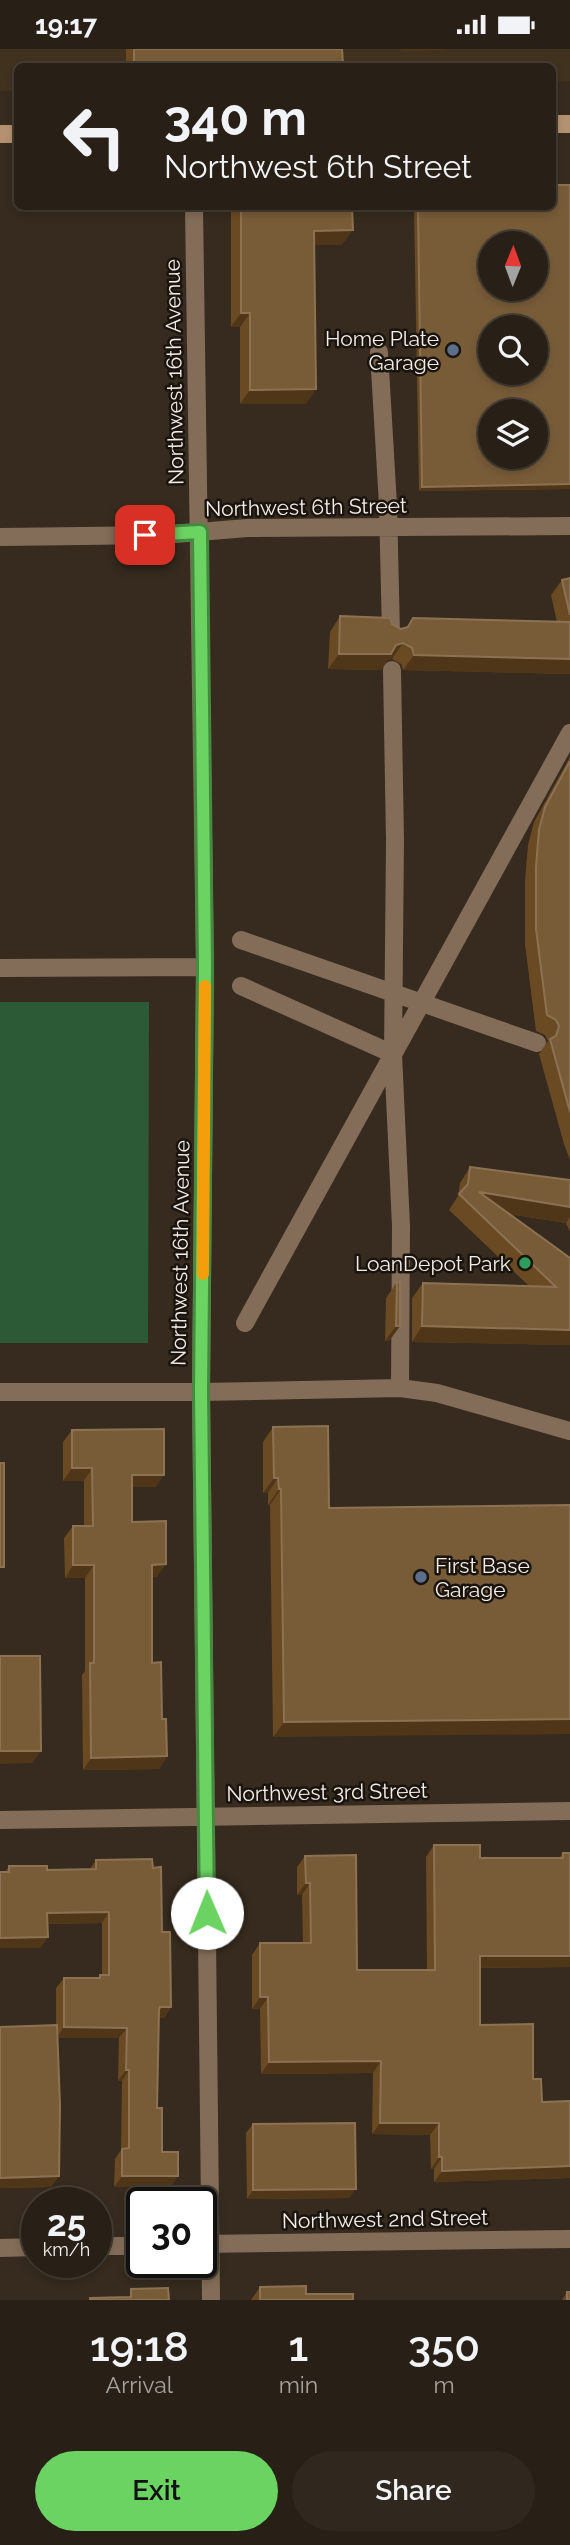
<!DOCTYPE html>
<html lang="en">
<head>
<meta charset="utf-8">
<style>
	body { margin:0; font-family:Raleway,sans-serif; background:#30281f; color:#f1f3f6; height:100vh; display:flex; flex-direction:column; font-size:26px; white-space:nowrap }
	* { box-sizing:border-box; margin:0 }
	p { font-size:23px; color:#a5a3a1 }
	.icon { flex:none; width:38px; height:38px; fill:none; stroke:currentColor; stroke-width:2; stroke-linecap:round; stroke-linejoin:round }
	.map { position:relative; height:2251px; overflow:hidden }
	.details { display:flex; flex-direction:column; background:#282016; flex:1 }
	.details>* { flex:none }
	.hud { position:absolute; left:14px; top:14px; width:542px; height:147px; border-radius:10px; box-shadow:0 4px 10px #0003,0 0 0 2px #443e35; background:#282016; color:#f1f3f6; overflow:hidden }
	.needle { width:46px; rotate:1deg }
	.tools { position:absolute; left:478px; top:182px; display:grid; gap:14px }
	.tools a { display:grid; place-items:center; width:70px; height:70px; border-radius:50%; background:#282016; box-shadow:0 4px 10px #0003,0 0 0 2px #443e35; font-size:35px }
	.speed { position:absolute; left:21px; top:2138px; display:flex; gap:14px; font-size:35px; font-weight:700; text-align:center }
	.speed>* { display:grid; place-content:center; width:91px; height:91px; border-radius:50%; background:#282016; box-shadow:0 4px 10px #0003,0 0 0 2px #443e35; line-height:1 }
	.speed small { font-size:18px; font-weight:400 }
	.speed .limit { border:4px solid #111; border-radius:10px; background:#fff; color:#111 }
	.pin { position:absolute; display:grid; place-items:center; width:60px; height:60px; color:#fff; margin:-30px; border-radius:14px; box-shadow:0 4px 10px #0006 }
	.me { position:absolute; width:77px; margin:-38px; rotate:359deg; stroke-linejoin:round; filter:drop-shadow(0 0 5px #0008) }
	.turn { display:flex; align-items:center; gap:24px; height:147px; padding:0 35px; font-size:32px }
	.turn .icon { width:91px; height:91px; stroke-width:2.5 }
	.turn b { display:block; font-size:49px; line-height:60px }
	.eta { display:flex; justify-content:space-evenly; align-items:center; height:119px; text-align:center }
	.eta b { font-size:42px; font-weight:600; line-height:49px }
	.cta { display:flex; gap:14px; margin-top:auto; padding:14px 35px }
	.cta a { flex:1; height:80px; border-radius:42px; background:#6bd362; color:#111; font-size:28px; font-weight:600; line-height:80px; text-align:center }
	.cta a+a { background:#30281f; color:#f1f3f6 }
	.status { display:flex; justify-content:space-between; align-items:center; height:49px; padding:0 35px; background:#282016; direction:ltr }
	.status svg { height:19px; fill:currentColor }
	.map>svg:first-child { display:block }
	.built { fill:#41311f }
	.green { fill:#2d5a36 }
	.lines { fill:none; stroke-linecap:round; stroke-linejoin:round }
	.pedestrian { stroke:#836d59; stroke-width:18 }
	.minor { stroke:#836d59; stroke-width:18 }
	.secondary { stroke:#b49171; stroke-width:18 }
	.wall { fill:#6a4a23 }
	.shaded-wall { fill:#4f3618 }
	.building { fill:#785c38; stroke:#8c7253; stroke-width:2; fill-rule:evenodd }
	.route-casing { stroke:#468940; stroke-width:18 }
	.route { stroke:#6bd362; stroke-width:12 }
	.slow { stroke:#f59e0b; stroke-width:12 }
	.service-dot { fill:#5c6f8a; stroke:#1a140f; stroke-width:2.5 }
	.leisure-dot { fill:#2e9e5b; stroke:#1a140f; stroke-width:2.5 }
	.labels { text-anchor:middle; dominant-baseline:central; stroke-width:5; stroke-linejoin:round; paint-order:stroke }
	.poi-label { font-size:21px; fill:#f5ede5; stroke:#1a140f; text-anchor:end }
	.street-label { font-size:21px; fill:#f5ede5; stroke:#1a140f }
</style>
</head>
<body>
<div class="status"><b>19:17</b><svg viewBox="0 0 49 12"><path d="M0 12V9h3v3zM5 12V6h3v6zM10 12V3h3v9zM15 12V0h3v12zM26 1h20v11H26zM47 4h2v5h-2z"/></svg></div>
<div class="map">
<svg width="570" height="2251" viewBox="0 0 570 2251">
	<rect width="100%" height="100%" fill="#362b1e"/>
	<path class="built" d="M 0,0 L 570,0 L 570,32 L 553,33 L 553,18 L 18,18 L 17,42 L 0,42 Z"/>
	<path class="green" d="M 0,953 L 149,953 L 148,1294 L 0,1294 Z"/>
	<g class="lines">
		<path class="pedestrian" d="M 379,303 L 388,456 L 391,584
			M 199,483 L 247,479 L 570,477
			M 392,621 L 395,791 L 393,1005 L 401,1177 L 400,1339
			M 241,891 L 537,994
			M 241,937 L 393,1005 L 245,1274
			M 395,1002 L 570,684
			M 201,1343 L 400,1339 L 437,1344 L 570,1382"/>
		<path class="minor" d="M 194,158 L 205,918 L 201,1343 L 211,2251
			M 0,488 L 162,486 L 199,483
			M 0,919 L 205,918
			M 0,1343 L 201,1343
			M 0,1771 L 570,1762
			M 201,2195 L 570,2190
			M 96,2197 L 142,2197
			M 0,2199 L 37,2198"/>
		<path class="secondary" d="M 553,75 L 570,75
			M 0,85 L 18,85"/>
	</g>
	<path class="wall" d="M 126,0 L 342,0 L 340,18 L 126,18 Z
		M 231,158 L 352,158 L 342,196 L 314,196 L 306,355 L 240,355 L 240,278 L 231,278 Z
		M 414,158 L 553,158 L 570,440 L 419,442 Z
		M 570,529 L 570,625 L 403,621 L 401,615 L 392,610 L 387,611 L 381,621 L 328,620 L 330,583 L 340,567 L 392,575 L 401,580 L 406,579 L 413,569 L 557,573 L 551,546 L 562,531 Z
		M 570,708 L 570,1111 L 564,1095 L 539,1005 L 548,992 L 545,986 L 536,982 L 525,895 L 525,833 L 528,796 L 534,773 Z
		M 470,1118 L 570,1131 L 570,1183 L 566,1174 L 509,1165 L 570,1209 L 570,1296 L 412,1293 L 412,1249 L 423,1234 L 529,1237 L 449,1161 L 458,1147 L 460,1134 Z
		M 397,1233 L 400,1277 L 389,1292 L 385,1292 L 386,1249 Z
		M 273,1378 L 329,1459 L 570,1456 L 273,1688 L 270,1456 L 268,1456 L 268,1444 L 263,1444 L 263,1393 Z
		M 72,1381 L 156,1438 L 132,1438 L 132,1473 L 157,1528 L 152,1528 L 152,1614 L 167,1707 L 159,1720 L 83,1721 L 82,1626 L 85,1622 L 85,1529 L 65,1529 L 64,1489 L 73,1477 L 84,1477 L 84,1432 L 63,1432 L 63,1393 Z
		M 434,1796 L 480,1809 L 559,1809 L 563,1804 L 570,1804 L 570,1918 L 480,1919 L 480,1976 L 533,2030 L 542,2053 L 570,2052 L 570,2129 L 434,2133 L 434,2120 L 431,2120 L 430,2086 L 372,2085 L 373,2024 L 261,2025 L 260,1960 L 252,1960 L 252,1906 L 260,1894 L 303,1894 L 302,1846 L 297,1846 L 297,1818 L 305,1807 L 357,1921 L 427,1921 L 426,1808 Z
		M 96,1811 L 153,1819 L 171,1958 L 164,1969 L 158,1969 L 157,2059 L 162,2103 L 171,2138 L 114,2138 L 115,2110 L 121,2101 L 122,2032 L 118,2032 L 119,1989 L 57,1989 L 51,2138 L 0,2139 L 0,1978 L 56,1976 L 56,1939 L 64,1929 L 98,1929 L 100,1926 L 102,1926 L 102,1874 L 48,1875 L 48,1888 L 40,1899 L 5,1823 L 9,1817 L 47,1821 L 90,1820 Z
		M 253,2075 L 349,2149 L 247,2150 L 246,2084 Z
		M 260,2238 L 306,2245 L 353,2251 L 251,2251 Z
		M 567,2243 L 570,2251 L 562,2251 Z"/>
	<path class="shaded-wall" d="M 402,0 L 446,0 L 445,1 L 400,2 Z
		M 343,14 L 340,18 L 264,18 L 265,15 Z
		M 353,181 L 342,196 L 303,196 L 314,182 Z
		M 241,264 L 250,264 L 240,278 L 231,278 Z
		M 316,340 L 306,355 L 240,355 L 250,341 Z
		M 570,435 L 570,440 L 419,442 L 422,438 Z
		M 403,594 L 392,610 L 387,611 L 381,621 L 328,620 L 339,605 L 396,596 Z
		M 414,606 L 570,610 L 570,625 L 403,621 Z
		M 479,1143 L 570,1158 L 570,1168 L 566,1174 L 474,1159 Z
		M 396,1277 L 400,1277 L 389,1292 L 385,1292 Z
		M 422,1277 L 570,1281 L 570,1296 L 412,1293 Z
		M 72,1419 L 92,1419 L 84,1432 L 63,1432 Z
		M 132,1426 L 164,1426 L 156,1438 L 123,1438 Z
		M 274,1429 L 278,1429 L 268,1444 L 263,1444 Z
		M 279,1440 L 281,1440 L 270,1456 L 268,1456 Z
		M 166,1515 L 157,1528 L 144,1528 L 152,1516 Z
		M 73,1516 L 94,1516 L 85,1529 L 65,1529 Z
		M 570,1670 L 570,1685 L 273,1688 L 284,1673 Z
		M 0,1702 L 41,1702 L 32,1714 L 0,1715 Z
		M 167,1707 L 159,1720 L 83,1721 L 91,1709 Z
		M 306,1834 L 310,1834 L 302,1846 L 297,1846 Z
		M 109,1863 L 102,1874 L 40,1875 L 47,1864 Z
		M 48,1888 L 40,1899 L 0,1899 L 0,1889 Z
		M 480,1907 L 570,1907 L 570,1918 L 472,1919 Z
		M 260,1948 L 268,1948 L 260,1960 L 252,1960 Z
		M 160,1958 L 171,1958 L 164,1969 L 153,1969 Z
		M 64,1978 L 127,1979 L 119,1989 L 56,1989 Z
		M 381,2012 L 373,2024 L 261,2025 L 269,2013 Z
		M 126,2021 L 129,2021 L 122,2032 L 118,2032 Z
		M 380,2074 L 439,2074 L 430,2086 L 372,2085 Z
		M 439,2108 L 442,2108 L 434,2120 L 431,2120 Z
		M 570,2117 L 570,2129 L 434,2133 L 442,2122 Z
		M 59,2127 L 51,2138 L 0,2139 L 0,2129 Z
		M 122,2127 L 178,2127 L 171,2138 L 114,2138 Z
		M 356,2140 L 349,2149 L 247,2150 L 253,2141 Z"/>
	<path class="building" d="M 134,0 L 342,0 L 343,14 L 265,15 L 265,18 L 134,18 Z
		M 553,136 L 570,136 L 570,435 L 422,438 L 418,158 L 553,158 ZM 490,194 L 536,194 L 536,240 L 490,240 ZM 490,278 L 536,278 L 536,324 L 490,324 ZM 490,362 L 536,362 L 536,408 L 490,408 Z
		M 241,158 L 352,158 L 353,181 L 314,182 L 316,340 L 250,341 L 250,264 L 241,264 Z
		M 570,529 L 570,566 L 562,531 Z
		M 340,567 L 390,569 L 392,575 L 401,580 L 408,578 L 413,569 L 570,573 L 570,610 L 414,606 L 412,599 L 403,594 L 396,596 L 391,605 L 339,605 Z
		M 570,712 L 570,1063 L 550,990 L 556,987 L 559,977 L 556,971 L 547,966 L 536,880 L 536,818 L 539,781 L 545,758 Z
		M 470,1118 L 570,1131 L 570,1158 L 479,1143 L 570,1209 L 570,1281 L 422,1277 L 423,1234 L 556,1238 L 459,1145 L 468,1135 Z
		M 397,1233 L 400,1233 L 400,1277 L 396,1277 Z
		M 328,1377 L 329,1459 L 570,1456 L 570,1670 L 284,1673 L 281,1440 L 279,1440 L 278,1429 L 274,1429 L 273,1378 Z
		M 164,1380 L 164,1426 L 132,1426 L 132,1473 L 166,1472 L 166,1515 L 152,1516 L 152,1614 L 161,1613 L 162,1670 L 166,1670 L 167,1707 L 91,1709 L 90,1614 L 94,1614 L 94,1516 L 73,1516 L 73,1477 L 93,1477 L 92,1419 L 72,1419 L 72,1381 Z
		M 0,1414 L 4,1414 L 4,1518 L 0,1518 Z
		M 0,1607 L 40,1607 L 41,1702 L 0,1702 Z
		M 434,1796 L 480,1796 L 480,1809 L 563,1809 L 563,1804 L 570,1804 L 570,1907 L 480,1907 L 480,1976 L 533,1975 L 533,2030 L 541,2030 L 542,2053 L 570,2052 L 570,2117 L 442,2122 L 442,2108 L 439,2108 L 439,2074 L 380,2074 L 381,2012 L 269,2013 L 268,1948 L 260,1948 L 260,1894 L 311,1894 L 310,1834 L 306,1834 L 305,1807 L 356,1806 L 357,1921 L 435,1921 Z
		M 152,1810 L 153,1819 L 161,1818 L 162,1883 L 170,1883 L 171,1958 L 160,1958 L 159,1961 L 157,2059 L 162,2059 L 162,2103 L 178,2103 L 178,2127 L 122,2127 L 122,2100 L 129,2099 L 129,2021 L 126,2021 L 127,1979 L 64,1978 L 64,1929 L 100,1929 L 100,1926 L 109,1926 L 109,1863 L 47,1864 L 48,1888 L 0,1889 L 0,1823 L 9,1823 L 9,1817 L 47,1817 L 47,1821 L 96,1820 L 96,1811 Z
		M 57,1976 L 60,2057 L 59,2127 L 0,2129 L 0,1978 Z
		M 355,2074 L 356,2140 L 253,2141 L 253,2075 Z
		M 306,2237 L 306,2245 L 353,2245 L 353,2251 L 260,2251 L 260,2238 Z
		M 168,2239 L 169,2251 L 90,2251 L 90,2249 L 131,2248 L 131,2240 Z
		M 567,2243 L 570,2243 L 570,2251 L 567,2251 Z"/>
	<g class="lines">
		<g class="route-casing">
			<path id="route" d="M 145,486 L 200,483 L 205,918 L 201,1343 L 207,1864"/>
		</g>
		<use href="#route" class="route"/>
		<path class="slow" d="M 203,1225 L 205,937"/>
	</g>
	<g class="service-dot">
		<circle cx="453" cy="301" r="7"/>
		<circle cx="421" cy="1528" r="7"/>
	</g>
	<circle class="leisure-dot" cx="525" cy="1214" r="7"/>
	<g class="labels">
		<g class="poi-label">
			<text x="439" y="289">Home Plate<tspan x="439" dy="24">Garage</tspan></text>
			<text x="511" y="1214">LoanDepot Park</text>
			<text x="435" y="1516" text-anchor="start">First Base<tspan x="435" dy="24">Garage</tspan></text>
		</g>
		<g class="street-label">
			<text transform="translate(174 323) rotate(-91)">Northwest 16th Avenue</text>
			<text transform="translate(306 458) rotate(-1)">Northwest 6th Street</text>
			<text transform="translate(180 1204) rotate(-89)">Northwest 16th Avenue</text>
			<text transform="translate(327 1743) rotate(-1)">Northwest 3rd Street</text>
			<text transform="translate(385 2170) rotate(-1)">Northwest 2nd Street</text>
		</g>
	</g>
</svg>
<div class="tools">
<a><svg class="needle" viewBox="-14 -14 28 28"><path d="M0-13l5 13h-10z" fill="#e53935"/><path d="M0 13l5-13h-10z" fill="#a5a3a1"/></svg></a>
<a><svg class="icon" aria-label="search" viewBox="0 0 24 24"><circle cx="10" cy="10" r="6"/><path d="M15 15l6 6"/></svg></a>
<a><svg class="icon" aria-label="layers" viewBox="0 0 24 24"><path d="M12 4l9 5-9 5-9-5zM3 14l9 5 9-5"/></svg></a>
</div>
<div class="speed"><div>25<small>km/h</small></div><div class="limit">30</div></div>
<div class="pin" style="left:145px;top:486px;background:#d93025"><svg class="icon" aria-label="arrive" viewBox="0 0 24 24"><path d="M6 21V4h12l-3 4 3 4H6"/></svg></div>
<svg class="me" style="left:207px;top:1864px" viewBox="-20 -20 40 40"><circle r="19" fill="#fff"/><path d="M0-13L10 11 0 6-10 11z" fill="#6bd362"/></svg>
<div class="hud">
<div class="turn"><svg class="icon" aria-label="left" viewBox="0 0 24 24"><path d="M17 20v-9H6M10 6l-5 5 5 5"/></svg><div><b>340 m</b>Northwest 6th Street</div></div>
</div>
</div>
<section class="details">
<div class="eta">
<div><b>19:18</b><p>Arrival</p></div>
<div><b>1</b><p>min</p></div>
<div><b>350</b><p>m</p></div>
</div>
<div class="cta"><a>Exit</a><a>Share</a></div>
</section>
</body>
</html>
